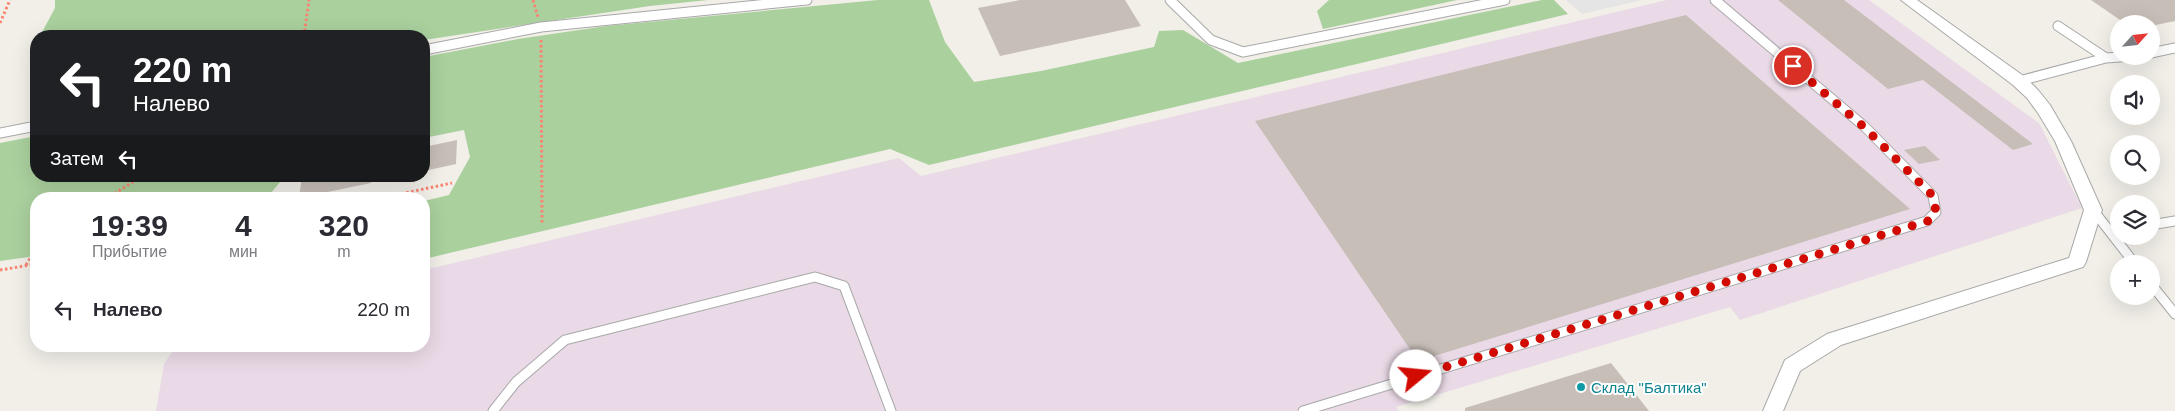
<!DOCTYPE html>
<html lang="ru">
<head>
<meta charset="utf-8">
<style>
	body { margin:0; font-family:Arial,sans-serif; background:#f2f2f3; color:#2b2b33; height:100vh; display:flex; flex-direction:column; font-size:19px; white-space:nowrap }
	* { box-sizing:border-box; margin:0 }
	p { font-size:16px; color:#7c7c81 }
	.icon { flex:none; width:28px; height:28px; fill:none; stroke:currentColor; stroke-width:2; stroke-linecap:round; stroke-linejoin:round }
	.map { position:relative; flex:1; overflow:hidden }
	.panel { position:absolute; left:30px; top:192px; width:400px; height:160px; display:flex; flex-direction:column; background:#fff; border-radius:20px; box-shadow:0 5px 20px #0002 }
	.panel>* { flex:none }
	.hud { position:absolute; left:30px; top:30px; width:400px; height:152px; border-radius:20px; box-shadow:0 5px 20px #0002; background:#202124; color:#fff; overflow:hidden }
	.needle { width:32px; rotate:63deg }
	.controls { position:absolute; left:2110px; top:15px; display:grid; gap:10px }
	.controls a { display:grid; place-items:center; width:50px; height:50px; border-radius:50%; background:#fff; box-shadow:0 5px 20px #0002; font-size:25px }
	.pin { position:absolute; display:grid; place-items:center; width:42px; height:42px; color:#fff; margin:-21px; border:2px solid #fff; border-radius:50%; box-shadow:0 1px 5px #0007 }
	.me { position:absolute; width:55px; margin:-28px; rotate:73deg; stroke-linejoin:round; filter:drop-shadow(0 0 4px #0008) }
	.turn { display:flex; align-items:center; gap:18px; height:105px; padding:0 20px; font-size:22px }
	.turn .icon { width:65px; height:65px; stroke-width:2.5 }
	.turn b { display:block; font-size:35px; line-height:42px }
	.then { display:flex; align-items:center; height:48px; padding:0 20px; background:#0003; gap:10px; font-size:19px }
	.eta { display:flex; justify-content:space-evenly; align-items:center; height:85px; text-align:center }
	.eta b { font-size:30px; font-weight:700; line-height:35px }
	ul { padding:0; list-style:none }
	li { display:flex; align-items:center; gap:15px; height:65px; padding:0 20px }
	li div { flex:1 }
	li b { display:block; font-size:19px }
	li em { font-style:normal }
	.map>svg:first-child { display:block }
	.industrial { fill:#eadae7 }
	.forest { fill:#aad09e }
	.parking { fill:#e5e5e5 }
	.building { fill:#c6beb7 }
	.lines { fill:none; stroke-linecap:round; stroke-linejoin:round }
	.service-casing { stroke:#a8a8a8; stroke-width:11 }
	.minor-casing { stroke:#a8a8a8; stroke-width:2 }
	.path { stroke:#f98572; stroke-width:3; stroke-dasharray:2.5 2.5; stroke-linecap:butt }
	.service { stroke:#fff; stroke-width:9 }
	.minor { fill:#fff; fill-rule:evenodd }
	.route { stroke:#d10a02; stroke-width:9; stroke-dasharray:0 16.2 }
	.culture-dot { fill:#0f9aa8; stroke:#fff; stroke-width:2 }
	.labels { text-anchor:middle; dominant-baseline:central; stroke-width:4; stroke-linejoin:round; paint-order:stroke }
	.culture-label { font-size:15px; fill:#0d838f; stroke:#fff; text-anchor:start }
</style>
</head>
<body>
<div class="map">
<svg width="2175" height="411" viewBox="0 0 2175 411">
	<rect width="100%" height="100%" fill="#f1efe8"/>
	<path class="industrial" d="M 1667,0 L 1869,0 L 2039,123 L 2082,208 L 1740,320 L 1730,307 L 1396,407 L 1399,411 L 156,411 L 164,364 L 176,346 L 424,346 L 424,270 L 899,158 L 921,176 Z"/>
	<path class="forest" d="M 55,0 L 708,0 L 650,6 L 424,40 L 424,36 L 40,36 L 55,8 Z
		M 878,0 L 929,0 L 945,42 L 974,82 L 1041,71 L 1154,47 L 1159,31 L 1183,30 L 1238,63 L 1542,0 L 1554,0 L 1568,14 L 929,165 L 890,149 L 424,259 L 424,201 L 449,195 L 470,157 L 464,130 L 424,138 L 424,57 L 518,39 L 606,26 Z
		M 1329,0 L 1457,0 L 1323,29 L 1317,11 Z
		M 36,136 L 36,176 L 285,176 L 266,199 L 36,199 L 36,256 L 0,261 L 0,143 Z"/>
	<path class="parking" d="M 1566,0 L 1642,0 L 1582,14 Z"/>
	<path class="building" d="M 1020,0 L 1125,0 L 1141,26 L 1000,56 L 978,8 Z
		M 1778,0 L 1844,0 L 2033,144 L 2013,150 L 1923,80 L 1888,89 Z
		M 2091,0 L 2175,0 L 2175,21 L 2151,26 L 2151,24 L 2126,24 Z
		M 1686,15 L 1910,209 L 1418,361 L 1255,121 Z
		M 457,140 L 456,164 L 424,171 L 424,147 Z
		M 1925,146 L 1940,160 L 1919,164 L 1904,150 Z
		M 302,176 L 370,176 L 371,183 L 299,198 Z
		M 1611,363 L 1649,411 L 1465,411 L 1465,408 Z"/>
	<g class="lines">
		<g class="service-casing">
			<path id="service" d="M 1170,0 L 1211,40 L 1243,52 L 1505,0
				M 2058,26 L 2106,58
				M 424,50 L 541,27 L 807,0
				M 2151,53 L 2175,48
				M 2019,81 L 2106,58 L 2134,56
				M 0,133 L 36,126
				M 2093,210 L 2135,264
				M 2151,225 L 2175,221
				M 2151,284 L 2175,314
				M 493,411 L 516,382 L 565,340 L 815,277 L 844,286 L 891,411
				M 1303,411 L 1927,221 L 1936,212 L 1933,196 L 1865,127 L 1715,0"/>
		</g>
		<g class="minor-casing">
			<path id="minor" d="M 1901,0 L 1917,0 L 2025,77 L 2038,90 L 2050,105 L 2071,141 L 2102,210 L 2086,262 L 2083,267 L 1841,345 L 1800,371 L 1783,411 L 1763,411 L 1785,360 L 1827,334 L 2069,258 L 2084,210 L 2055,141 L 2038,113 L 2027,98 L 2013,85 Z"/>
		</g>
		<path class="path" d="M 533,0 L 538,17
			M 0,23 L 10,0
			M 304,36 L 309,0
			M 541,40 L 542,224
			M 106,199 L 142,176
			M 377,199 L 452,183
			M 26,265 L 36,249
			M 0,270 L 36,264"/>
		<use href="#service" class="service"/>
		<use href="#minor" class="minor"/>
	</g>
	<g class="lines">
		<path class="route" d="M 1416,376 L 1928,221 L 1936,212 L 1933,196 L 1864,127 L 1793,66"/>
	</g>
	<circle class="culture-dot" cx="1581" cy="387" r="5"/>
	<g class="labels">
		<g class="culture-label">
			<text x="1591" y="387">Склад "Балтика"</text>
		</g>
	</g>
</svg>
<div class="controls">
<a><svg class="needle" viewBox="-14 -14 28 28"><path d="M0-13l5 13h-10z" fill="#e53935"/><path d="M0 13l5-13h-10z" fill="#7c7c81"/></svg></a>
<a><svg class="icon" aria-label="sound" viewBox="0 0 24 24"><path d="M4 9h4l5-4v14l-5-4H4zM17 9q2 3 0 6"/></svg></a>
<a><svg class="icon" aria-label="search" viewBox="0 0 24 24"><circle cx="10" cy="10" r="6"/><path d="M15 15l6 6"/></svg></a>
<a><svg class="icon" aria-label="layers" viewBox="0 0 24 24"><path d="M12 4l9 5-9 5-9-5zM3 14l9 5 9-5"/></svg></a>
<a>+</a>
</div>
<div class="pin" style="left:1793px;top:66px;background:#d93025"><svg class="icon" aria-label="arrive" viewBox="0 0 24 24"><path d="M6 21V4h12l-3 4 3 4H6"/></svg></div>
<svg class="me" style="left:1416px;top:376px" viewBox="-20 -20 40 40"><circle r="19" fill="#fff"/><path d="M0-13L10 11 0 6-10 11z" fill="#d10a02"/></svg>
<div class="hud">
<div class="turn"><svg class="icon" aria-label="left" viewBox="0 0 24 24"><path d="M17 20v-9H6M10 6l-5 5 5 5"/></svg><div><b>220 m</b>Налево</div></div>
<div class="then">Затем<svg class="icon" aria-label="left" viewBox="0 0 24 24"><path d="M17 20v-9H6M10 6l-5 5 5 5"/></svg></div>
</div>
<section class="panel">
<div class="eta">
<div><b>19:39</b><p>Прибытие</p></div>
<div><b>4</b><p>мин</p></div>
<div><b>320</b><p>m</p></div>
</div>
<ul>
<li><svg class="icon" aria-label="left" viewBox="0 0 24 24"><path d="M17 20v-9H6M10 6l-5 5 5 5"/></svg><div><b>Налево</b></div><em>220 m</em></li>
</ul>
</section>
</div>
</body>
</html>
